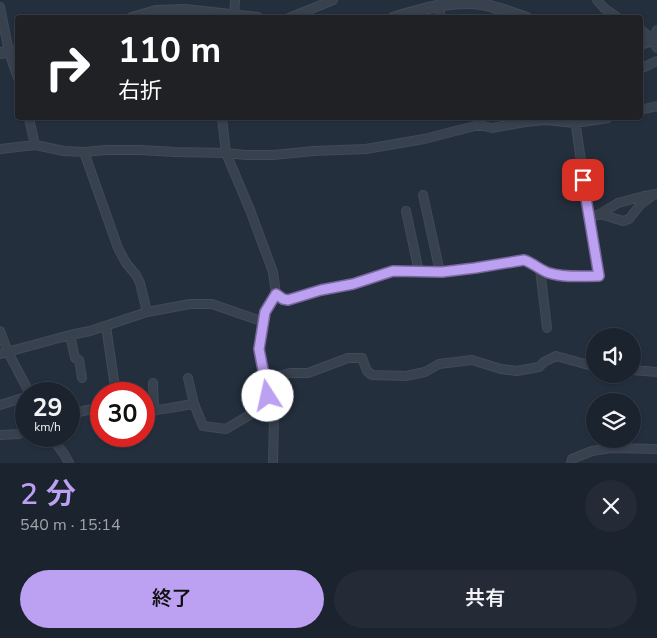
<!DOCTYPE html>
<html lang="ja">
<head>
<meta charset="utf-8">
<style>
	body { margin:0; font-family:"Nunito Sans","Noto Sans JP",sans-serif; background:#242b36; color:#f1f3f6; height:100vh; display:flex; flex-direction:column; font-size:19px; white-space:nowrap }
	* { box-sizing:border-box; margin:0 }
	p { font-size:16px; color:#a0a4aa }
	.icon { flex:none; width:28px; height:28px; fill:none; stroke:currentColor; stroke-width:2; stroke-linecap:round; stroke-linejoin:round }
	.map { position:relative; height:463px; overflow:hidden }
	.details { display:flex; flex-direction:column; background:#1b232e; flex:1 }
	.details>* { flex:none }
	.banner { position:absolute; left:15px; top:15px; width:628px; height:105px; border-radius:5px; box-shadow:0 1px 4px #0004,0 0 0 1px #39404a; background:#202124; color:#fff; overflow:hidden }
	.controls { position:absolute; left:586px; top:328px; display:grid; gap:10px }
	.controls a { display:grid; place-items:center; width:55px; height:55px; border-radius:50%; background:#1b232e; box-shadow:0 1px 4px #0004,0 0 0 1px #39404a; font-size:25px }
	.speed { position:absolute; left:15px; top:382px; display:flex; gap:10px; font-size:25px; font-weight:700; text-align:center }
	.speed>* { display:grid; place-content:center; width:65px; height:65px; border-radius:50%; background:#1b232e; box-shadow:0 1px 4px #0004,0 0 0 1px #39404a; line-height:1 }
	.speed small { font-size:12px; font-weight:400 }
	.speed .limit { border:8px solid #d22; background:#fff; color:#111 }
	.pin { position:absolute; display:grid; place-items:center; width:42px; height:42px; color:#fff; margin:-21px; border-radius:10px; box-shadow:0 2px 8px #0006 }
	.me { position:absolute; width:55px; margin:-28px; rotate:350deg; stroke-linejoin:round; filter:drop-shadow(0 0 4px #0008) }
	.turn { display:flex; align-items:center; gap:18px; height:105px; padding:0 20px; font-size:22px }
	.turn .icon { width:65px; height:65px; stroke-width:2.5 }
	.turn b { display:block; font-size:35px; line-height:42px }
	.round { display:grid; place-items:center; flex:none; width:52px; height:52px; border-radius:26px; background:#242b36 }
	.overview { display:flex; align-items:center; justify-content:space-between; height:85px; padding:0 20px }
	h1 { font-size:30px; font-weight:600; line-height:38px; color:#bca0f2 }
	.cta { display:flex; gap:10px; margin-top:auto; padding:10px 20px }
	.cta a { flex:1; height:58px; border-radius:30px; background:#bca0f2; color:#111; font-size:20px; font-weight:600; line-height:58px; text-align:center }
	.cta a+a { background:#242b36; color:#f1f3f6 }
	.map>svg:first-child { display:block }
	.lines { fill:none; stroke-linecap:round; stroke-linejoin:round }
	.minor-casing { stroke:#414a57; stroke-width:10 }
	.tertiary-casing { stroke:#414a57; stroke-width:12 }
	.minor { stroke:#38414e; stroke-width:8 }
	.tertiary { stroke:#38414e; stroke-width:10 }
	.route-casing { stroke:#7a689d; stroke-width:12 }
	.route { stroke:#bca0f2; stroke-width:9 }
</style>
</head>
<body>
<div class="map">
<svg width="657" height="463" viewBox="0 0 657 463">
	<rect width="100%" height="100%" fill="#242f3e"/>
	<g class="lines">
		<g class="minor-casing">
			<path id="minor" d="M 597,0 L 604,8 L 618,18
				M 0,7 L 9,52 L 18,78
				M 234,18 L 235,0
				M 289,18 L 333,0
				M 440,18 L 440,4
				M 640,29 L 653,40 L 657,48
				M 653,40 L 657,30
				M 640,69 L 657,61
				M 640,110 L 657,106
				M 29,118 L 35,145
				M 222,118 L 226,153 L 250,210 L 273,272 L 276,294 L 265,312 L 259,349 L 268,404 L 274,416 L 273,463
				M 0,149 L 35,145 L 64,151 L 84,152 L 107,150 L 141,150 L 175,152 L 226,153 L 246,155 L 273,155 L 314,151 L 366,149 L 424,139 L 479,125 L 492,128 L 525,122 L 546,120 L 575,123 L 608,118
				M 84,152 L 118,248 L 126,263 L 136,275 L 140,283 L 147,312
				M 423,195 L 440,272
				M 406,211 L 419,272
				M 600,214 L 623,221 L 629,219 L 641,204 L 652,196
				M 589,218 L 600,214 L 618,203 L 644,196 L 657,194
				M 540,269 L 547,328
				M 276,294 L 283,299 L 289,300 L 321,290 L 353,284 L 393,271 L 442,272 L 475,268 L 524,260 C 533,263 540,270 549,273 C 565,278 583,276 599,276 L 589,218 L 575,119
				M 106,326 L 116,394
				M 0,331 L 8,352 L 30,394
				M 70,335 L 75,358 L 79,360 L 82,378
				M 0,354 L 70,335 L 90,331 L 147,312 L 190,304 L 212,304 L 264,322
				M 632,370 L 657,372
				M 188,378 L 194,404
				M 266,382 L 270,378 L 290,373 L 308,373 L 348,358 L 362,358 L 367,371 L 372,375 L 406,376 L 425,372 L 439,364 L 472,360 L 501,369 L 517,371 L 539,367 L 544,362 L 556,356 L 585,364 L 595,366
				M 153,383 L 154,411
				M 0,405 L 26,397
				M 144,411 C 161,411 178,406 194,404 L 203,426 L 226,429 L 268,404
				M 69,412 L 78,412 L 93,409
				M 0,435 L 19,434 L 26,430
				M 50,436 L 64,454 L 69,463
				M 571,463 L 572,459 L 592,451 L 611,448 L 657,449"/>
		</g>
		<g class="tertiary-casing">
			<path id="tertiary" d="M 132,18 L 156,11 L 185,10 L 258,18
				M 393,18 C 422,9 451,0 482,4 C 497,7 512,13 527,18
				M 640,44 L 653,40 L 657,38
				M 0,53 L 9,52 L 18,50"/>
		</g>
		<use href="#minor" class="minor"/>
		<use href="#tertiary" class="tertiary"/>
	</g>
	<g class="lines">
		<g class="route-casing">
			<path id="route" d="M 268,396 L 259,349 L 265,312 L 276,294 L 283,299 L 288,300 L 321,290 L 353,284 L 393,271 L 442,272 L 475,268 L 524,260 C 533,263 540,270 549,273 C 565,278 583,276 599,276 L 583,180"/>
		</g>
		<use href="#route" class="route"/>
	</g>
</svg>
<div class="controls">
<a><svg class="icon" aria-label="sound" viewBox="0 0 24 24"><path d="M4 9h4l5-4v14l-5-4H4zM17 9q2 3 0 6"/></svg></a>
<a><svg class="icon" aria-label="layers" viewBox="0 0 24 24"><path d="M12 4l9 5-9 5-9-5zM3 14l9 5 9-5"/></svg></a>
</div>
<div class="speed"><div>29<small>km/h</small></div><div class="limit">30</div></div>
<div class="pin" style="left:583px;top:180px;background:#d93025"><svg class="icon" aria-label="arrive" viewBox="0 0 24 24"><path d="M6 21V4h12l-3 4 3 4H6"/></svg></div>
<svg class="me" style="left:268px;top:396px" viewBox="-20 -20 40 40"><circle r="19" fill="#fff"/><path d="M0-13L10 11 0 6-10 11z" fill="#bca0f2"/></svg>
<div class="banner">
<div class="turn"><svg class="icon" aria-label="right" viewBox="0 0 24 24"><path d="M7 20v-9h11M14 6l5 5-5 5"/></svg><div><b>110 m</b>右折</div></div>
</div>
</div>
<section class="details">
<div class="overview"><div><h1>2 分</h1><p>540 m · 15:14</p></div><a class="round"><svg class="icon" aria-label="close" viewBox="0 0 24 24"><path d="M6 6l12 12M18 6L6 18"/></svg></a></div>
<div class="cta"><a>終了</a><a>共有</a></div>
</section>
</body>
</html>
